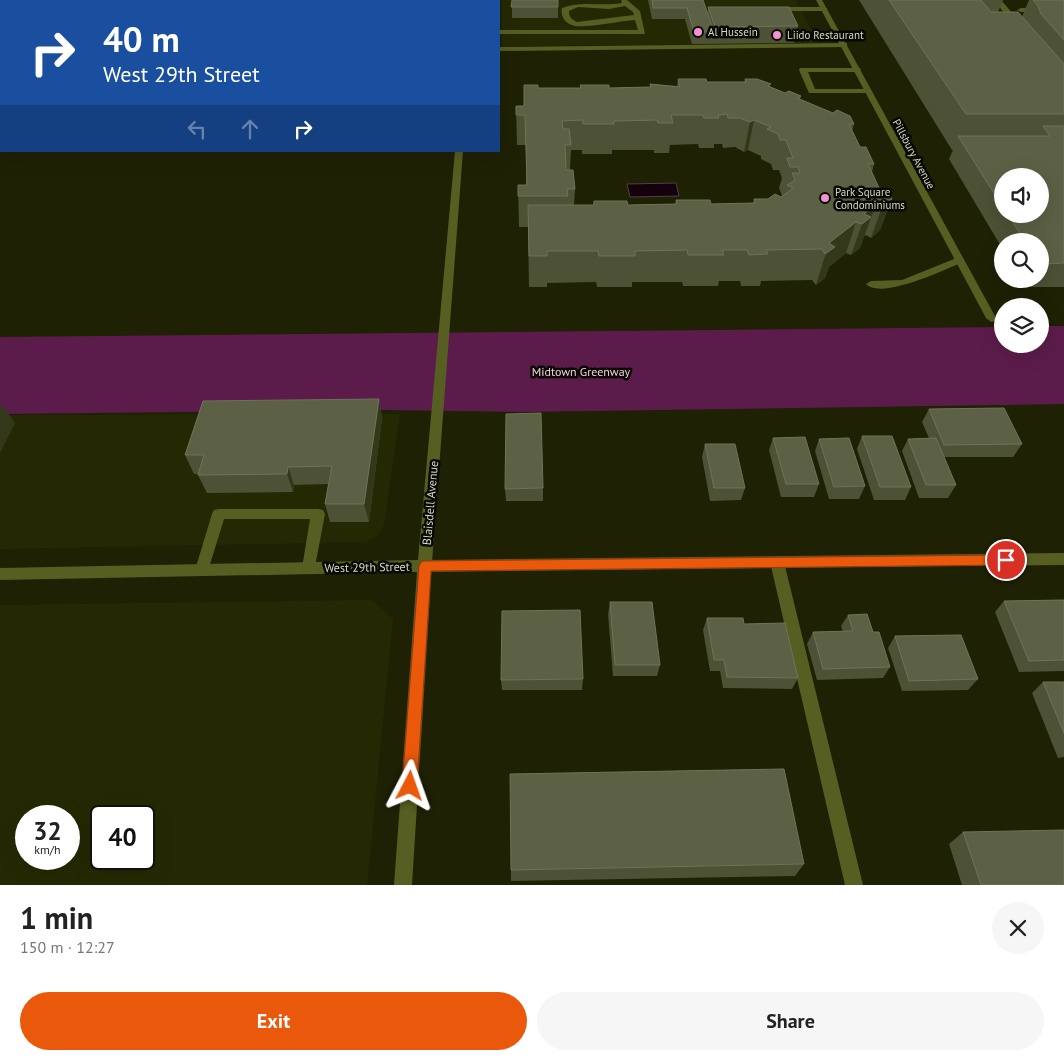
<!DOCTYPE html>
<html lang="en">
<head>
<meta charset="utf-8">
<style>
	body { margin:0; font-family:"PT Sans",sans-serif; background:#f6f6f6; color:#222; height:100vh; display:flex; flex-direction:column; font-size:19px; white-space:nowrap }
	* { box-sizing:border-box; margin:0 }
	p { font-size:16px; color:#767676 }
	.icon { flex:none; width:28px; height:28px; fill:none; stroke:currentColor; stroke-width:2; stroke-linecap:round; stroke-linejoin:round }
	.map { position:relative; height:885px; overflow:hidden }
	.sheet { display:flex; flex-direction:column; background:#fff; flex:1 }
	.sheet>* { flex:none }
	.banner { position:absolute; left:0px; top:0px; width:500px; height:152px; box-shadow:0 5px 20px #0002; background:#1a4fa0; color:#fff; overflow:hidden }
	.fabs { position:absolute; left:994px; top:168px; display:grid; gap:10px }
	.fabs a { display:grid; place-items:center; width:55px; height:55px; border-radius:50%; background:#fff; box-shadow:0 5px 20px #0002; font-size:25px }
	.speed { position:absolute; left:15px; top:805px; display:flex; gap:10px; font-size:25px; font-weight:700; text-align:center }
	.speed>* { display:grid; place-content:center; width:65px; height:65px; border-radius:50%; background:#fff; box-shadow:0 5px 20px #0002; line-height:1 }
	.speed small { font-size:12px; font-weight:400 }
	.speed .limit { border:2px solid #111; border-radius:8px; background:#fff; color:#111 }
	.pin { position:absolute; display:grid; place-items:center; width:42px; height:42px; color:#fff; margin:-21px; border:2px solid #fff; border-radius:50%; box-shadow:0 1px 5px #0007 }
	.me { position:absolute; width:55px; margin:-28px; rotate:4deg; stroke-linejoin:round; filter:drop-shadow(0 0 4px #0008) }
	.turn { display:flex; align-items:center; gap:18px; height:105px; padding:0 20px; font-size:22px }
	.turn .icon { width:65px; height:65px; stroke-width:2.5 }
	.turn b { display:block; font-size:35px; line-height:42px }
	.lanes { display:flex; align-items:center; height:48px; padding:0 20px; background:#0003; justify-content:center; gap:25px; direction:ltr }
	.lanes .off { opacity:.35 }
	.round { display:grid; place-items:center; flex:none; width:52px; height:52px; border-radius:26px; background:#f6f6f6 }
	.head { display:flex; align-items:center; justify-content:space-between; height:85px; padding:0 20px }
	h1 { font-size:30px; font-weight:700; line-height:38px }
	.cta { display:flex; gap:10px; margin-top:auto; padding:10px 20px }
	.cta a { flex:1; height:58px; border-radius:30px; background:#ea580c; color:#fff; font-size:20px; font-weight:700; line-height:58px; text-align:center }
	.cta a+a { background:#f6f6f6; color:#222 }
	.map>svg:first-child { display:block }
	.built { fill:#252903; fill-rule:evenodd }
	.green { fill:#5c1c4b }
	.water { fill:#15000d; stroke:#4f4145 }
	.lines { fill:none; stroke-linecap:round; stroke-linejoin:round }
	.service { fill:#575e21; fill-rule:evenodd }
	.minor { fill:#575e21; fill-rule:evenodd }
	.tertiary { fill:#575e21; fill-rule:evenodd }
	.wall { fill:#4d5135; fill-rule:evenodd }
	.shaded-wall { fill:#34381b }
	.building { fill:#5c6045; stroke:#6f7359 }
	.route { fill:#ea580c; stroke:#983908 }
	.poi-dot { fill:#f491d4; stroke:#080a02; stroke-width:2 }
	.labels { text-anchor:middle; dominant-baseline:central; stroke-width:5; stroke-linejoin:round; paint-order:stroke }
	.far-poi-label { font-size:11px; fill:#d6d9c8; stroke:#080a02; text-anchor:start }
	.far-street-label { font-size:11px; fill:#d6d9c8; stroke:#080a02 }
	.park-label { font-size:12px; fill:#f9cbe8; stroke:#080a02 }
	.street-label { font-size:12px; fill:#d6d9c8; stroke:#080a02 }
</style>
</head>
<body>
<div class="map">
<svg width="1064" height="885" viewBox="0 0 1064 885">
	<rect width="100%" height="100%" fill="#1e2104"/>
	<path class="built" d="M 502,0 L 795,0 L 818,43 L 502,46 Z
		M 400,414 L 384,525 L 378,535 L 366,542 L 0,549 L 0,415 Z
		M 372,600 L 393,619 L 367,885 L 0,885 L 0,605 ZM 26,816 L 69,816 L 69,859 L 26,859 ZM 101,816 L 144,816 L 144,859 L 101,859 Z"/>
	<path class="green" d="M 1040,326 L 1064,326 L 1064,404 L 520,412 L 383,410 L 0,414 L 0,337 L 1002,327 L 1002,344 L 1040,344 Z"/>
	<path class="water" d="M 676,183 L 679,196 L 630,197 L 627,184 Z"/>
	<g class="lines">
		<path class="service" d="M 621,0 L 627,0 L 640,11 L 645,34 L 499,34 L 499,30 L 638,30 L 635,20 C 620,21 588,28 575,26 C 566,24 560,17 562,8 C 584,0 599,7 622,3 ZM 625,6 L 633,12 L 634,15 L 577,22 C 571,19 569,17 569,11 L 578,7 L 609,9 Z
			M 994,0 L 1001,0 L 1020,22 L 1020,26 L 1014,26 Z
			M 1051,0 L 1058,0 L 1062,4 L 1057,11 L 1021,12 L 1017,10 L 1021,8 L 1052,7 L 1054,4 Z
			M 770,7 L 824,7 L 828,9 L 824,11 L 770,11 Z
			M 844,43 L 847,43 L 847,47 L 499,51 L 499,47 Z
			M 800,68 L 860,68 L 861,70 L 857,72 L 808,72 L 815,89 L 868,89 L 872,91 L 868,93 L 809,93 L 799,70 Z
			M 959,257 L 963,258 L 963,262 C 944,270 881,300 866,284 L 871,281 L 902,280 Z
			M 219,509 L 318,509 L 323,510 L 325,514 L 314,572 L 309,574 L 304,572 L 302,568 L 310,519 L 224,519 L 207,574 L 202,576 L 197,574 L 195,570 L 212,514 L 214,510 Z
			M 777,556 L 782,558 L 784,562 L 863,885 L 845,885 L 770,562 L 772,558 Z"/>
		<path class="minor" d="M 816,0 L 822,0 L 996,318 L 995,321 L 991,322 L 986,318 Z
			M 1064,553 L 1064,565 L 425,572 L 420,570 L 418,566 L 420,562 L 425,560 Z"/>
		<path class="tertiary" d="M 470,0 L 476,0 L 476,1 L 470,1 Z
			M 455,151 L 463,151 L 433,548 L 412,885 L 394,885 L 417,572 L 0,580 L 0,568 L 418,560 Z"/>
	</g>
	<path class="wall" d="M 512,0 L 558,7 L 558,18 L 512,18 Z
		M 648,0 L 703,0 L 708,13 L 708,7 L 798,26 L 794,43 L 692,44 L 685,19 L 652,19 Z
		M 859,0 L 1003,0 L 998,12 L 1022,17 L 1029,0 L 1064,0 L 1064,287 L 1026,287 L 1021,279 L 1040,279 L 1040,241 L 1002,241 L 1002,248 L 949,159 L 953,150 L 952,150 ZM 1002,176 L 1040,214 L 1002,214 Z
		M 678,79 L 707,82 L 744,82 L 745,79 L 771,87 L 785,93 L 801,96 L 800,99 L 854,124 L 852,131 L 860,147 L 874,164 L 872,172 L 880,190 L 892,199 L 880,230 L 871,238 L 866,235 L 864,236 L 860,248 L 851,255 L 846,253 L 829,267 L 825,278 L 816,285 L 812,280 L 761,281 L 760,286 L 741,286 L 740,281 L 719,281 L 718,286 L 683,286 L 682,282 L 632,282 L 632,287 L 597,287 L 596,282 L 547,283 L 547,287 L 529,287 L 528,227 L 519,227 L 518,185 L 526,185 L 526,145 L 517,145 L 516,106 L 524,106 L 609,88 L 650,87 L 650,84 L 677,86 ZM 698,144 L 699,148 L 714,148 L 714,144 L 722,144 L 723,148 L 735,147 L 744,152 L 748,150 L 761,156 L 761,159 L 771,164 L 773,170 L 779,170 L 782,178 L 779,188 L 782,196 L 768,199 L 754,199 L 753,203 L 711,204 L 676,200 L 675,204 L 628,205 L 594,201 L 593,205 L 574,205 L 575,189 L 570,170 L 571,150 L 582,150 L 582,154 L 612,154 L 612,150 L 654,150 L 654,153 L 669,153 L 670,145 Z
		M 379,399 L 382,418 L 369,522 L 330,522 L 325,504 L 328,484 L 294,485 L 293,492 L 207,493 L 198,475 L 199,474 L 194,474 L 185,455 Z
		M 929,409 L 1022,444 L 1013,457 L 944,457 L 956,485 L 948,498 L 919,498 L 902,451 L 908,439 L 929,438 L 922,422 Z
		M 862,436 L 911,487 L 905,500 L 874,500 L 857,449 Z
		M 773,438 L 819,484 L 814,497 L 781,497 L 769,450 Z
		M 819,439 L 865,486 L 859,499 L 829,499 L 815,451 Z
		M 705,444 L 745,488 L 741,500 L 710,501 L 702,457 Z
		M 543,488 L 543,501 L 506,501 L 505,489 Z
		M 1064,600 L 1064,671 L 1019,672 L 995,612 L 1004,601 Z
		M 610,602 L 660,665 L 657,676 L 613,676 L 608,614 Z
		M 848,615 L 873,632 L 890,667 L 883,678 L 817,680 L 807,644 L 813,632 L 843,632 L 841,626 Z
		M 707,618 L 744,624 L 798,678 L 792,689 L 723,688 L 720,671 L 710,671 L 703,630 Z
		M 895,636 L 978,679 L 968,690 L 902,691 L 888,648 Z
		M 583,679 L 582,690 L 502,690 L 501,680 Z
		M 1043,682 L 1064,682 L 1064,757 L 1058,758 L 1032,693 Z
		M 963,832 L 1064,885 L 962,885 L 949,844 Z
		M 804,864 L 795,876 L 511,881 L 511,870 Z"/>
	<path class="shaded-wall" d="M 754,120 L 748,150 L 744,152 L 750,122 Z
		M 892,199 L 880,230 L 871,238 L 882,207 Z
		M 876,204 L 860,248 L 851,255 L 862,224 L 864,214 Z
		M 856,222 L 846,253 L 829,267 L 825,278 L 816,285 L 829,243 Z
		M 379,399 L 382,418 L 369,522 L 364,504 Z
		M 2,404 L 15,423 L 0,453 L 0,409 Z
		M 288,467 L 294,485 L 293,492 L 287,474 Z"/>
	<path class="building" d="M 512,0 L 558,0 L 558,7 L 511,7 Z
		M 652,0 L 703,0 L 714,32 L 694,32 L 687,8 L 653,8 Z
		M 889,0 L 981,0 L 991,12 L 1018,12 L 1064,64 L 1064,114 L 966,114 Z
		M 1033,0 L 1064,0 L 1064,40 L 1041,14 L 1038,6 Z
		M 708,7 L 789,7 L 798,26 L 715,27 Z
		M 678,79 L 706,79 L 707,82 L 746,82 L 745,79 L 757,79 L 771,84 L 768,86 L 785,93 L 789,91 L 801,96 L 797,98 L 833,113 L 837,110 L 850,116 L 854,124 L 849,124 L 860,147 L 866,147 L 874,164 L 868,164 L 880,190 L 887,190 L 892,199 L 882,207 L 876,204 L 864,214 L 871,217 L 862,224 L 856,222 L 829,243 L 835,247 L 825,254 L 822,249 L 766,250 L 768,254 L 749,255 L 747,250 L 722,250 L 724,255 L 688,255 L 687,250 L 635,251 L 635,256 L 599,256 L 598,251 L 547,251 L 547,256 L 529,256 L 528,205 L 594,205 L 594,201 L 627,201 L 628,205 L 677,204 L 676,200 L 710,200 L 711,204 L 755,203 L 754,199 L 768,199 L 775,194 L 781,197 L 793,188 L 787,185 L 795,180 L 792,173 L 800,173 L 798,167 L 790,167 L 787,158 L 793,158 L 786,140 L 780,140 L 778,134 L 767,129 L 771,127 L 754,120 L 750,122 L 740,118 L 728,118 L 727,114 L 718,115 L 719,118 L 704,118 L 703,115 L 671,115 L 673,123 L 658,123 L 657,120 L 614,121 L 614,124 L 583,124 L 583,120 L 562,121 L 563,129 L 569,129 L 571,145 L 565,145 L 566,170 L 573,170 L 575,189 L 567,189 L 568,196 L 518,196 L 518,185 L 527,185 L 525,115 L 516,115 L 516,106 L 524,106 L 524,85 L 538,85 L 538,88 L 581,88 L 580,85 L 609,85 L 609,88 L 651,87 L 650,84 L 680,87 Z
		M 1043,126 L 1064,126 L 1064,263 L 1040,264 L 1040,241 L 1025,241 L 1007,214 L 1040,214 L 1040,176 L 1002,176 L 1002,206 L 958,136 L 1050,136 Z
		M 379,399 L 364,504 L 325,504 L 332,466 L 288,467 L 287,474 L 198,475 L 204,455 L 185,455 L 203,401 Z
		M 1004,408 L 1022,444 L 944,445 L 929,409 Z
		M 541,413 L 543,488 L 505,489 L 506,414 Z
		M 862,436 L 892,436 L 911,487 L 880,487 Z
		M 805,437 L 819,484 L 786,484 L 773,438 Z
		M 849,438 L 865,486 L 834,487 L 819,439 Z
		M 936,438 L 956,485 L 926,485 L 908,439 Z
		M 705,444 L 735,444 L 745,488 L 714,488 Z
		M 1064,600 L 1064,660 L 1029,661 L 1004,601 Z
		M 610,602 L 652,602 L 660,665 L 615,665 Z
		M 580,610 L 583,679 L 501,680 L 502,611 Z
		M 867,614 L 873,632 L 879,632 L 890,667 L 823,669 L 813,632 L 853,631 L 848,615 Z
		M 707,618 L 743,618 L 744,624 L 785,623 L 798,678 L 727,677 L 724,660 L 714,660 Z
		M 961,635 L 978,679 L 909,681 L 895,636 Z
		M 1043,682 L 1064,682 L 1064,733 Z
		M 784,769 L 804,864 L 511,870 L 510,774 Z
		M 1064,830 L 1064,885 L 981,885 L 963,832 Z"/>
	<path class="route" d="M 1006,555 L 1011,556 L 1013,560 L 1011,564 L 1006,565 L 431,571 L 417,786 L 415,792 L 410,794 L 404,792 L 402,786 L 419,566 L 421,562 L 425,561 Z"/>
	<g class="poi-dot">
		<circle cx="698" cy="32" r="5"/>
		<circle cx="777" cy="35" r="5"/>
		<circle cx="825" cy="198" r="5"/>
	</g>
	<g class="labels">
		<g class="far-poi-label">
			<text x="708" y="32">Al Hussein</text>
			<text x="787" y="35">Liido Restaurant</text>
			<text x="835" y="192">Park Square<tspan x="835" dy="13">Condominiums</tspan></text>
		</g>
		<g class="far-street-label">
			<text transform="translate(914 154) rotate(62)">Pillsbury Avenue</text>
		</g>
		<g class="park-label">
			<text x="581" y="371">Midtown Greenway</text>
		</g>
		<g class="street-label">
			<text transform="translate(430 503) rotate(-85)">Blaisdell Avenue</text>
			<text transform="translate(367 567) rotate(-1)">West 29th Street</text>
		</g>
	</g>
</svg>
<div class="fabs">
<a><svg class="icon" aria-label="sound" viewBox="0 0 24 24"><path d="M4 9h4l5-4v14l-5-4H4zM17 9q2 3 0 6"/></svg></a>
<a><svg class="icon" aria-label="search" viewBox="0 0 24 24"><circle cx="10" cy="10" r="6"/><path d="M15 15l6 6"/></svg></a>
<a><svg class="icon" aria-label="layers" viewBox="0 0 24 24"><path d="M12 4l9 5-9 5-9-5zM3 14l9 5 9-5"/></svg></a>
</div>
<div class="speed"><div>32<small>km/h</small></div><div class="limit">40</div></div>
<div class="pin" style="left:1006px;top:560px;background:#d93025"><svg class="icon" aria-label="arrive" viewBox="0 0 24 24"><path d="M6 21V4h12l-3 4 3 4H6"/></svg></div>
<svg class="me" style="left:410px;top:786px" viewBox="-20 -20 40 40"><path d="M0-17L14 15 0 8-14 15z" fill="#ea580c" stroke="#fff" stroke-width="4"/></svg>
<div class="banner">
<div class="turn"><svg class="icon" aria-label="right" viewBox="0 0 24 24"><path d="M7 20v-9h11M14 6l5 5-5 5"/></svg><div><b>40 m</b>West 29th Street</div></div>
<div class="lanes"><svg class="icon off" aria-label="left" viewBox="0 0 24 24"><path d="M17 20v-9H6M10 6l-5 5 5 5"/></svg><svg class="icon off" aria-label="ahead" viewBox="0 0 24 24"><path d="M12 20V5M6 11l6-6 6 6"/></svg><svg class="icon" aria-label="right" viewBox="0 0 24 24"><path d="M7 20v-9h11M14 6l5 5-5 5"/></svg></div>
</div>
</div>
<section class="sheet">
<div class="head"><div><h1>1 min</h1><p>150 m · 12:27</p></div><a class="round"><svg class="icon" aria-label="close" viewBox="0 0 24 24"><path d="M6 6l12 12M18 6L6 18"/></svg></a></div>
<div class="cta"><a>Exit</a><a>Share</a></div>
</section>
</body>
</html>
